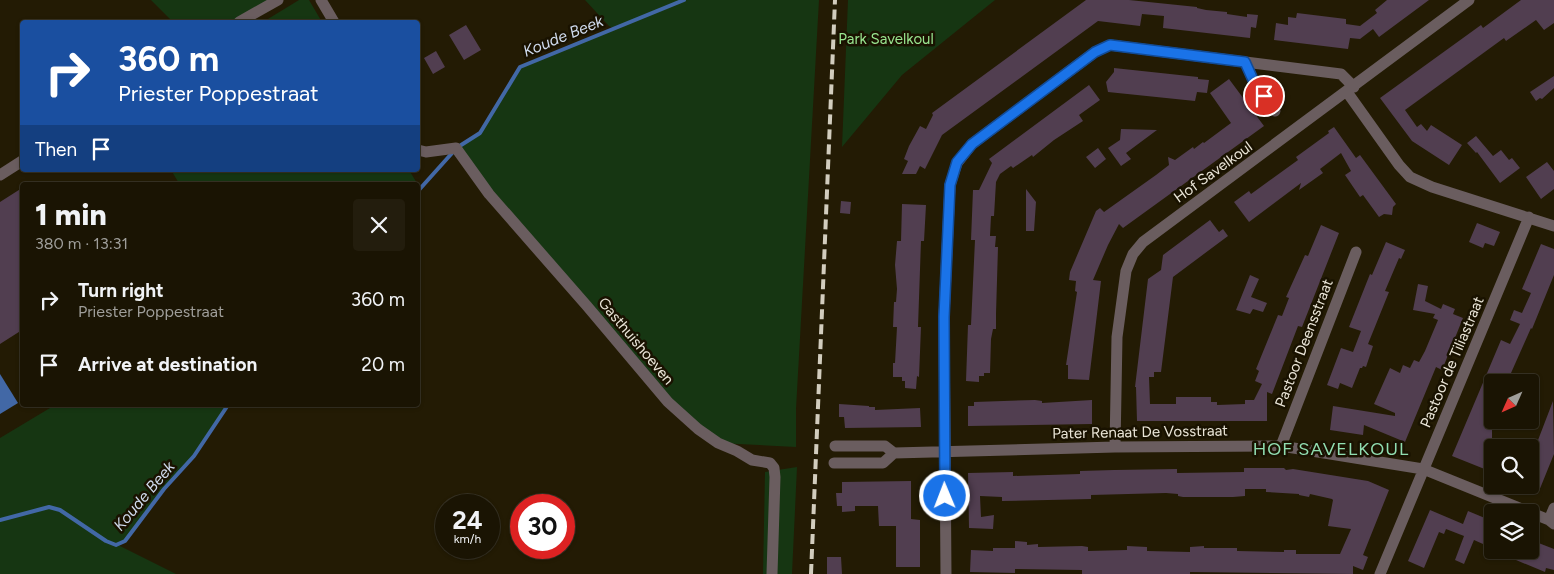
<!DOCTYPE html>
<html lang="en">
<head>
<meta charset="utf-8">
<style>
	body { margin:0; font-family:Figtree,sans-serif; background:#231d0d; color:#f1f3f6; height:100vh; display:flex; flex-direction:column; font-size:19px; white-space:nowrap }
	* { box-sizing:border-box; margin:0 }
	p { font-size:16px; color:#9f9e9a }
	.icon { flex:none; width:28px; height:28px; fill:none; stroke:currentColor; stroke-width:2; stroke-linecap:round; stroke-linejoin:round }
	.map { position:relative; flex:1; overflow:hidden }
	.details { position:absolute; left:20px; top:182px; width:400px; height:225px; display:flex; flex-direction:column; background:#1a1403; border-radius:5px; box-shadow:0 1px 4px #0004,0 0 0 1px #383325 }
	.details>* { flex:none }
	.banner { position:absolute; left:20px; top:20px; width:400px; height:152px; border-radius:5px; box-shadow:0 1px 4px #0004,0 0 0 1px #383325; background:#1a4fa0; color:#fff; overflow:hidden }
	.needle { width:32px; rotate:225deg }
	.tools { position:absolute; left:1484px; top:374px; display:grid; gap:10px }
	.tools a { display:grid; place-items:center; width:55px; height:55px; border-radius:5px; background:#1a1403; box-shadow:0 1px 4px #0004,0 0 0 1px #383325; font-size:25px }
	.speed { position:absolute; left:435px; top:494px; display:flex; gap:10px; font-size:25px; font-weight:700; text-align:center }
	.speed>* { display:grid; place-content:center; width:65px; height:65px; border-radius:50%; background:#1a1403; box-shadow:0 1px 4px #0004,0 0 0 1px #383325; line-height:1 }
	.speed small { font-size:12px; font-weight:400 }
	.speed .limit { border:8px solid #d22; background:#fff; color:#111 }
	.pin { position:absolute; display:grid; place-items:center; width:42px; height:42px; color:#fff; margin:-21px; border:2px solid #fff; border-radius:50%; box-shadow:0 1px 5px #0007 }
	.me { position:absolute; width:55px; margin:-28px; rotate:359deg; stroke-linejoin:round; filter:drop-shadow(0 0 4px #0008) }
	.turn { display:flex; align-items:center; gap:18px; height:105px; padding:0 15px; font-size:22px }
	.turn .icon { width:65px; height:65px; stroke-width:2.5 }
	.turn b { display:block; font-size:35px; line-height:42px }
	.then { display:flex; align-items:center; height:48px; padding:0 15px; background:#0003; gap:10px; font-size:19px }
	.round { display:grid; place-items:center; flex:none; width:52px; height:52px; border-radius:5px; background:#231d0d }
	.headline { display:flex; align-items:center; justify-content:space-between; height:85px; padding:0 15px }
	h1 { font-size:30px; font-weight:800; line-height:38px }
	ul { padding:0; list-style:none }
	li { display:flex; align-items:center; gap:15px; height:65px; padding:0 15px }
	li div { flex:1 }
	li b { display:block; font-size:19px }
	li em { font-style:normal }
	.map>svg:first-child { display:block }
	.green { fill:#163612 }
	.water { fill:#4268a6 }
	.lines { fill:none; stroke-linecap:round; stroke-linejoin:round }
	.stream { stroke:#4268a6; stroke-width:4 }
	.building { fill:#513e50 }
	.minor { stroke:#6a5d5f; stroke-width:11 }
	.rail { stroke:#d2cdbe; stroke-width:4; stroke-dasharray:10 5; stroke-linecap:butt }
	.route-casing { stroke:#114b97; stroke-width:12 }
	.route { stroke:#1a73e8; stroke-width:9 }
	.labels { text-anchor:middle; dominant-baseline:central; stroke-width:5; stroke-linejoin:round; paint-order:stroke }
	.park-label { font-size:15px; fill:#99e58f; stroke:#191200 }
	.street-label { font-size:15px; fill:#ebe6d8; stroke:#191200 }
	.water-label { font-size:16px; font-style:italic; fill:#d0dbed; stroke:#191200 }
	.quarter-label { font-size:18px; letter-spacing:1px; fill:#91deb1; stroke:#191200 }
</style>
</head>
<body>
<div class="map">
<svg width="1554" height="574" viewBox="0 0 1554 574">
	<rect width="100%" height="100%" fill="#231b04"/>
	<path class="green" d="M 151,0 L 279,0 L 242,22 L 173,22 Z
		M 299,0 L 309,0 L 322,22 L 263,22 Z
		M 585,0 L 819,0 L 796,409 L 796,447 L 718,443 L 698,429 L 456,148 L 480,133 L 520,67 L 613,28 L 609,26 Z
		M 848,0 L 995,0 L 902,75 L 842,147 Z
		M 171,170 L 409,170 L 420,188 L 418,191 L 418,185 L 180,185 Z
		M 55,405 L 228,405 L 194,456 L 164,489 L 125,541 L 116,544 L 176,574 L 0,574 L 0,438 Z
		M 797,467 L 792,574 L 763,574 L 765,472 Z"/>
	<path class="water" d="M 0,374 L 18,403 L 0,414 Z"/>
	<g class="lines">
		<path class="stream" d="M 458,147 L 480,133 L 520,67 L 684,0
			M 418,191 L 453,152
			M 0,520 L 49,507 L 60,510 L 106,541 L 116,545 L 125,541 L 164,489 L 194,456 L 228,405"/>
	</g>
	<path class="building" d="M 1086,0 L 1129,0 L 1197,7 L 1197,8 L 1206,10 L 1227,12 L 1227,14 L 1247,17 L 1247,14 L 1258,15 L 1256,28 L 1251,27 L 1250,38 L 1163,28 L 1164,16 L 1142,14 L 1140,26 L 1098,21 L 942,135 L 925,169 L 920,166 L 916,174 L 902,174 L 908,161 L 904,159 L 909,146 L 920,126 L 926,129 L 933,115 L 932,113 Z
		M 1387,0 L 1429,0 L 1379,37 L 1373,29 L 1360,39 L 1350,38 L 1348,49 L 1274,40 L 1276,23 L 1288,25 L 1288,17 L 1296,18 L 1297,13 L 1346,19 L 1346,24 L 1360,26 L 1377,13 L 1375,10 Z
		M 1521,0 L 1554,0 L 1554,23 L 1544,30 L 1536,20 L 1506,41 L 1504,38 L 1405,110 L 1417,127 L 1421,124 L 1427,131 L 1431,125 L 1462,145 L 1449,165 L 1412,141 L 1380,98 L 1481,25 L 1483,28 Z
		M 466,25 L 481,50 L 464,60 L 449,35 Z
		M 436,51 L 445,67 L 433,74 L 424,58 Z
		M 1114,68 L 1198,77 L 1198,79 L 1209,80 L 1207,93 L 1197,92 L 1195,101 L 1108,92 L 1106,82 L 1114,72 Z
		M 1554,76 L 1554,88 L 1542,99 L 1540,98 L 1536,101 L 1530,92 Z
		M 1229,79 L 1264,126 L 1123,228 L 1119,224 L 1108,245 L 1093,280 L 1101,281 L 1089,380 L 1068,379 L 1068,365 L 1066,365 L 1077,292 L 1075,291 L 1076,281 L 1069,280 L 1070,272 L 1096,211 L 1100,208 L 1104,212 L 1156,175 L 1169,165 L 1168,157 L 1175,160 L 1193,147 L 1194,149 L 1203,142 L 1204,143 L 1231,123 L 1210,93 Z
		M 1089,85 L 1100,100 L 1079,115 L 1083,121 L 1054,140 L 1033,157 L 1032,155 L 1013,168 L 1011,166 L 1000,174 L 996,182 L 994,216 L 991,216 L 990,236 L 996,236 L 995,247 L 998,247 L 996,314 L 996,329 L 993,329 L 991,339 L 990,373 L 984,373 L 984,376 L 979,376 L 979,382 L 966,381 L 968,325 L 971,325 L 975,240 L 971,240 L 973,190 L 979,190 L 992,163 L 989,159 Z
		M 1334,127 L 1356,158 L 1360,155 L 1396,204 L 1393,207 L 1392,215 L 1384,214 L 1379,217 L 1363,195 L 1360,197 L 1345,175 L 1351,171 L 1341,153 L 1320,169 L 1323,173 L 1299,190 L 1301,183 L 1249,222 L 1234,202 L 1249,191 L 1251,194 L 1298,160 L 1296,157 L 1329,133 L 1328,131 Z
		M 1121,129 L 1157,130 L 1126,153 L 1131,159 L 1121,166 L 1108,148 L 1120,140 Z
		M 1476,136 L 1493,156 L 1501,150 L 1509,160 L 1512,158 L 1520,168 L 1500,183 L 1477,152 L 1476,153 L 1467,143 Z
		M 1098,148 L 1106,159 L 1095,168 L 1086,157 Z
		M 1547,162 L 1554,171 L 1554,189 L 1541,199 L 1526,177 Z
		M 22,188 L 22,330 L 0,344 L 0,202 Z
		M 1026,189 L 1036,202 L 1034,231 L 1026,231 Z
		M 841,201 L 851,202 L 850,214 L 840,213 Z
		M 902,204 L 926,205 L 924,241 L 921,241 L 918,327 L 921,327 L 919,377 L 917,376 L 916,389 L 905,388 L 905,381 L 902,381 L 902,377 L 893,377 L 893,363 L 895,363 L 897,327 L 893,327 L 894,302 L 896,302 L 897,289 L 895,265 L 897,241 L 901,241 Z
		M 1210,220 L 1219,232 L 1223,229 L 1228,236 L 1173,277 L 1161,372 L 1154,372 L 1154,377 L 1149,377 L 1150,404 L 1176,404 L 1176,397 L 1211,397 L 1211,402 L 1217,402 L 1217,405 L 1245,404 L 1245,400 L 1254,400 L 1262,384 L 1255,381 L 1259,371 L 1256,369 L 1278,315 L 1282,316 L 1289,298 L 1286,297 L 1305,255 L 1308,256 L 1321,225 L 1339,233 L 1302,327 L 1298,326 L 1272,394 L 1267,392 L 1267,421 L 1137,421 L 1136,387 L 1135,387 L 1148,279 L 1161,270 L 1163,255 Z
		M 1477,223 L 1500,232 L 1494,246 L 1485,243 L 1483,248 L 1469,242 Z
		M 1386,242 L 1405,250 L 1401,259 L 1399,258 L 1385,291 L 1389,292 L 1368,344 L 1373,346 L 1366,367 L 1363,366 L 1362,368 L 1360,368 L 1352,388 L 1340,383 L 1338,389 L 1327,385 L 1341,348 L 1353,352 L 1361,331 L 1349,327 L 1370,274 L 1372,275 Z
		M 1541,244 L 1554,249 L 1554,275 L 1532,329 L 1531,328 L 1507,382 L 1492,382 L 1492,472 L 1452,456 L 1501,340 L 1510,344 L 1520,324 L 1510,320 L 1514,310 L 1522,313 L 1531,293 L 1522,289 Z
		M 1250,275 L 1259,279 L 1251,297 L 1267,303 L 1263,312 L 1253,309 L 1250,314 L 1236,310 Z
		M 1418,284 L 1428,286 L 1425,301 L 1441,309 L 1443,304 L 1455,309 L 1453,314 L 1463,318 L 1442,370 L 1436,367 L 1405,442 L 1364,425 L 1363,435 L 1330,430 L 1333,406 L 1395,416 L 1395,413 L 1374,404 L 1390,368 L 1400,373 L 1403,365 L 1410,368 L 1414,360 L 1419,362 L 1425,351 L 1438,320 L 1433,318 L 1435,314 L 1413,310 Z
		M 1035,400 L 1042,401 L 1042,403 L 1092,400 L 1092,424 L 968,426 L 968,406 L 974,406 L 974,402 Z
		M 1553,401 L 1554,454 L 1539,491 L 1530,487 L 1530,461 Z
		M 839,404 L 869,406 L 869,407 L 875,407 L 875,410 L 920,408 L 921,427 L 845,428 L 844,417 L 839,417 Z
		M 1244,468 L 1284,468 L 1286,470 L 1293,469 L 1368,481 L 1389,490 L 1363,555 L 1368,557 L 1363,570 L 1353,566 L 1353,574 L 1190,572 L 1190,574 L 1082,574 L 1082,570 L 1015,569 L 1015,573 L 970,572 L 971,550 L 993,551 L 993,548 L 1015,548 L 1015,541 L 1027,542 L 1027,545 L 1038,544 L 1038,547 L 1082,546 L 1088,547 L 1088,551 L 1127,550 L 1127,546 L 1147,547 L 1147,551 L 1190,552 L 1190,547 L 1204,546 L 1204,548 L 1237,548 L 1237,551 L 1284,552 L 1284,550 L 1296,550 L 1296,554 L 1340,554 L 1351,529 L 1328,526 L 1333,500 L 1332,499 L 1310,494 L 1309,497 L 1299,495 L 1299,494 L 1266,492 L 1266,489 L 1245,489 L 1245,496 L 1233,497 L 1183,497 L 1178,496 L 1178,494 L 1166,493 L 1091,495 L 1091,499 L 1002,501 L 1002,497 L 980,496 L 981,517 L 994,515 L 993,529 L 969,528 L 968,473 L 1013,472 L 1013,476 L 1080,474 L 1080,471 L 1114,470 L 1177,469 L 1177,473 L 1244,472 Z
		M 911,481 L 911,519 L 920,520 L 920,567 L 896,567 L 896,526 L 879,526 L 878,506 L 855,506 L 855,511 L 842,512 L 842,506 L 837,506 L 836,493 L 842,493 L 842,482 Z
		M 1430,510 L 1463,524 L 1468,511 L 1492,521 L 1492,548 L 1474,540 L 1464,564 L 1455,560 L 1464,536 L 1446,529 L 1444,534 L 1439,532 L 1424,568 L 1408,561 Z
		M 1536,542 L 1554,549 L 1554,570 L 1546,568 L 1545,572 L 1516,560 L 1519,550 L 1533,550 Z
		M 827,557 L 841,557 L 842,574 L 827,574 Z"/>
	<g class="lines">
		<path class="minor" d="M 321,0 L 334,22
			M 239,22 L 278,0
			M 1245,62 L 1254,82 L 1275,111
			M 1347,92 L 1399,165 L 1410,177 L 1432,187 L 1554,226
			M 418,150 L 426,152 L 456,148 L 489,194 L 587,306 L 668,402 L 698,429 L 718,443 L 737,451 L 752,460 L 770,463 L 774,468 L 775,477 L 772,574
			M 0,175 L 22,161
			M 835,446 L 885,446 L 894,453
			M 1281,446 L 1356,252
			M 1115,447 L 1117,337 L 1126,271 L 1133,254 L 1143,242 L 1469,0
			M 834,463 L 883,463 L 894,453 L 1115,447 L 1281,446 L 1423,469 L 1549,520 L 1554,524
			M 1549,520 L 1554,508
			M 946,574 L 944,317 L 950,185 L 957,163 L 972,144 L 1095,52 L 1110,45 L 1341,74 L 1354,87
			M 1380,574 L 1529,217"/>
		<path class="rail" d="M 811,574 L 835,0"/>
	</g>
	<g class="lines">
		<g class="route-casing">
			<path id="route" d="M 945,496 L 944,317 L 950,185 L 957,162 L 972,144 L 1095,52 L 1110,45 L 1245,62 L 1254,82 L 1264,96"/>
		</g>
		<use href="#route" class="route"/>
	</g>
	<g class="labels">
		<g class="park-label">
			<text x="886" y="39">Park Savelkoul</text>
		</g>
		<g class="street-label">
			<text transform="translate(1213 172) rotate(-36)">Hof Savelkoul</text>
			<text transform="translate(636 341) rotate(50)">Gasthuishoeven</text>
			<text transform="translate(1304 343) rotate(-69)">Pastoor Deensstraat</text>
			<text transform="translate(1452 362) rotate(-67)">Pastoor de Tiliastraat</text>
			<text transform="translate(1140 432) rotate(-1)">Pater Renaat De Vosstraat</text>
		</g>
		<g class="water-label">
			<text transform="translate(563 36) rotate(-22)">Koude Beek</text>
			<text transform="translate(144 496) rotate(-50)">Koude Beek</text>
		</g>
		<g class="quarter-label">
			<text x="1331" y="449">HOF SAVELKOUL</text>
		</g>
	</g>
</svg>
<div class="tools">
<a><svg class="needle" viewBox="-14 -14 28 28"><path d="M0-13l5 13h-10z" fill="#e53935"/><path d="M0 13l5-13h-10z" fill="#9f9e9a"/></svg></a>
<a><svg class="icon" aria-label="search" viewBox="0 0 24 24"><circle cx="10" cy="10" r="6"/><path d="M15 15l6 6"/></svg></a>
<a><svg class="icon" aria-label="layers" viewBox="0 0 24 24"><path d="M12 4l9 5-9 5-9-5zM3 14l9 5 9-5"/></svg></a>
</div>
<div class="speed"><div>24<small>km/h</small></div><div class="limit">30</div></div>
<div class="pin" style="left:1264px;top:96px;background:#d93025"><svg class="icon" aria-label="arrive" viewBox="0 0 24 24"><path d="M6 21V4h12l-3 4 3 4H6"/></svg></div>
<svg class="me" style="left:945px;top:496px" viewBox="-20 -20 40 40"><circle r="17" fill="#1a73e8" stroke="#fff" stroke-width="3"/><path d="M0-11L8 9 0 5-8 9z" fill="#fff"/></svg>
<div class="banner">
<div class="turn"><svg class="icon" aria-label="right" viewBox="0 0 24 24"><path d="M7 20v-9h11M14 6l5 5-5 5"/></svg><div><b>360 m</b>Priester Poppestraat</div></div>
<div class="then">Then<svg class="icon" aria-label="arrive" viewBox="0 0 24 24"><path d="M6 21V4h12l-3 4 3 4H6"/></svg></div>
</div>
<section class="details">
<div class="headline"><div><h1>1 min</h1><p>380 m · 13:31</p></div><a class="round"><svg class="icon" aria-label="close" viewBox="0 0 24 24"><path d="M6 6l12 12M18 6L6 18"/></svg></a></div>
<ul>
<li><svg class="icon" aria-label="right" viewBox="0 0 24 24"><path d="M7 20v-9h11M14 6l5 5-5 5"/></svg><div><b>Turn right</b><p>Priester Poppestraat</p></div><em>360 m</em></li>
<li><svg class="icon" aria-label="arrive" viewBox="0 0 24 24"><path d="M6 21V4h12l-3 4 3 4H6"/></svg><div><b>Arrive at destination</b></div><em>20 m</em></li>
</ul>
</section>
</div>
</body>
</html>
